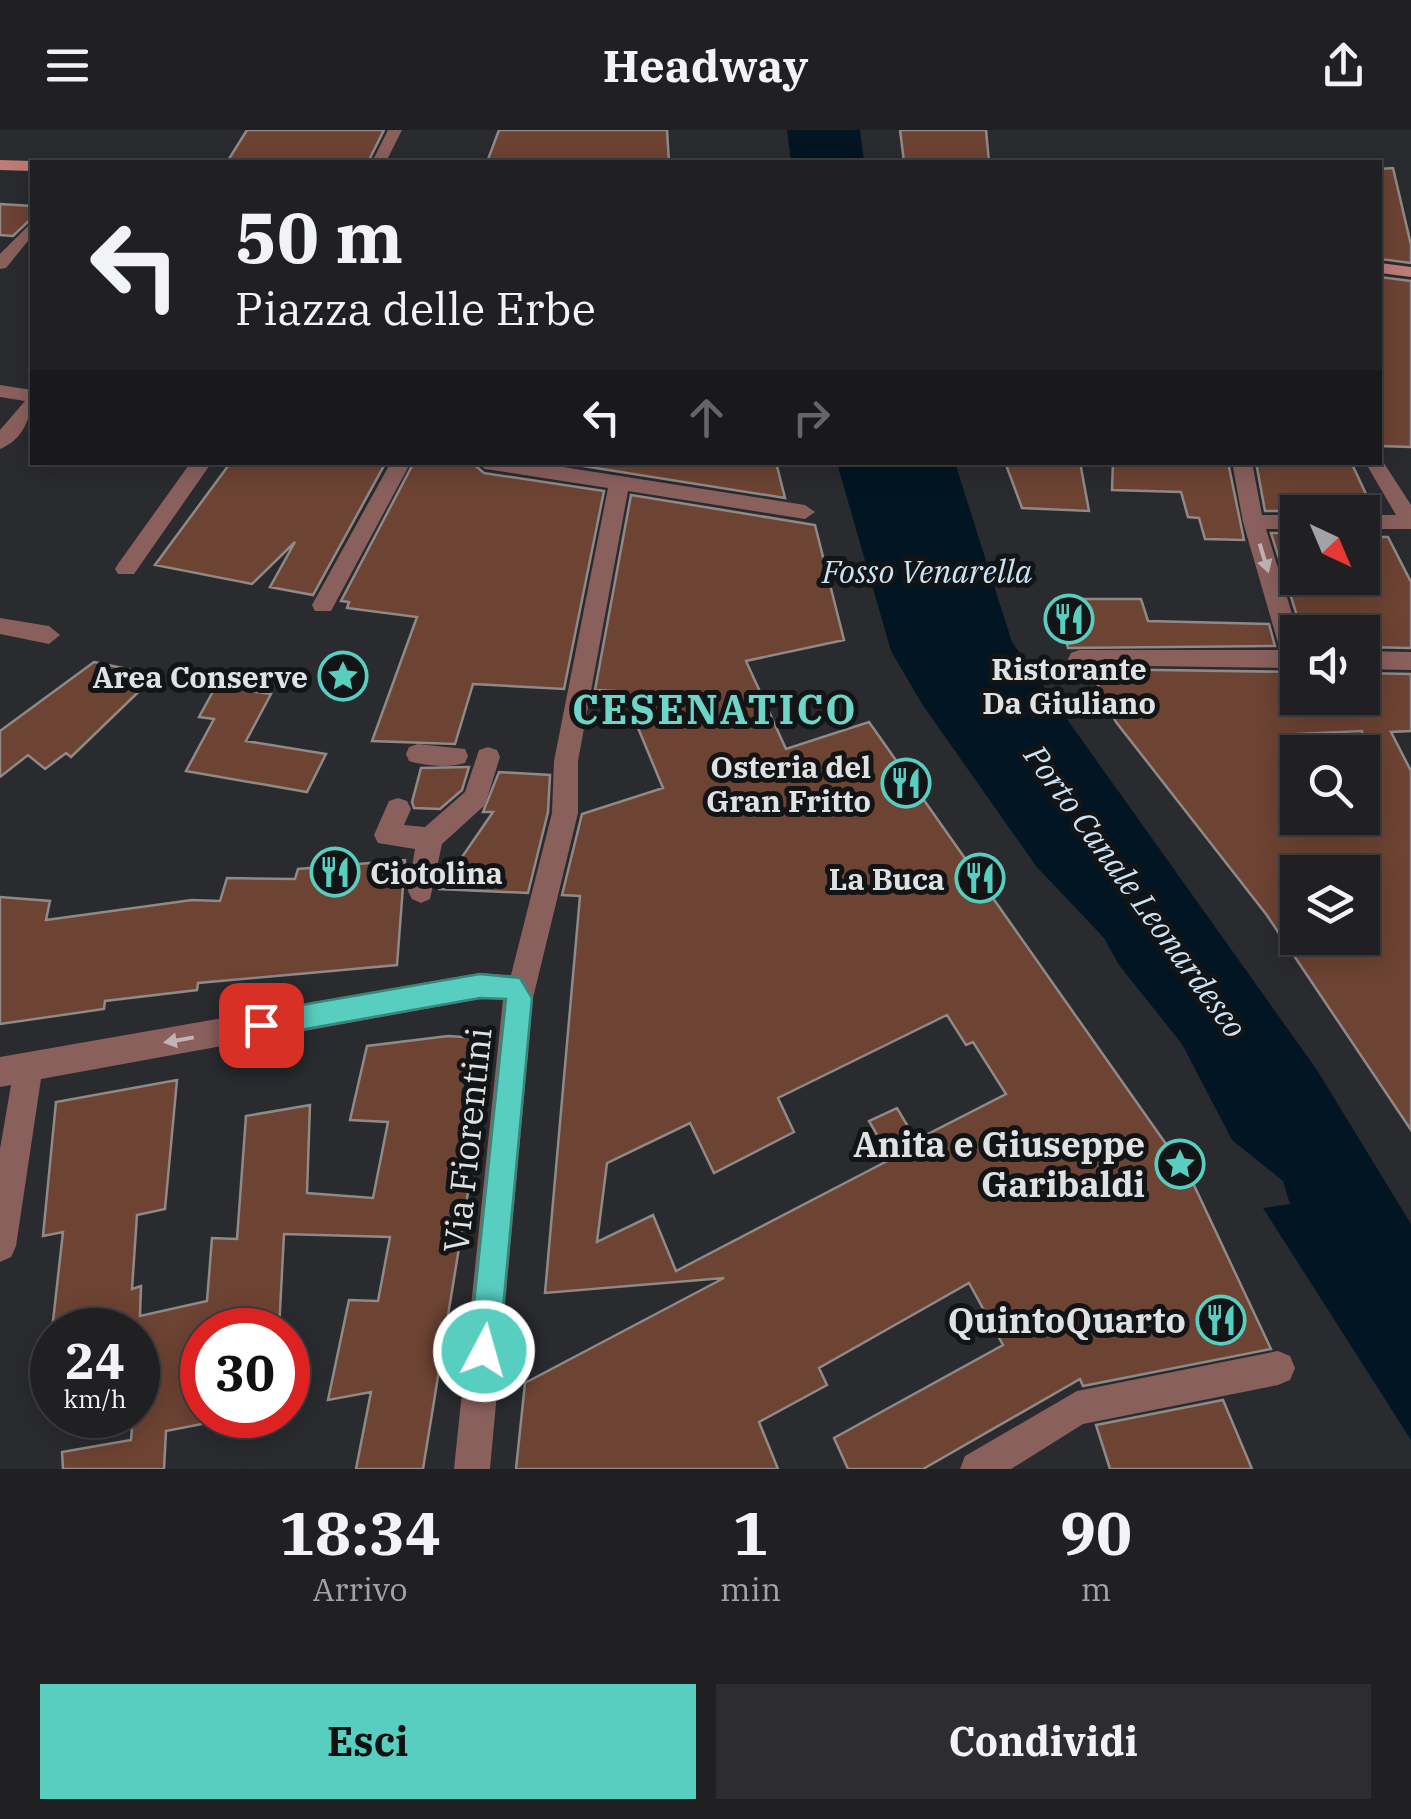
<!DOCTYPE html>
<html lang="it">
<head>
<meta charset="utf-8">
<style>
	body { margin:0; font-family:"IBM Plex Serif",serif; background:#2d2d30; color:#f1f3f6; height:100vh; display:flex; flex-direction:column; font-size:38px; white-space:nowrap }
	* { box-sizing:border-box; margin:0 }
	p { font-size:32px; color:#a2a3a6 }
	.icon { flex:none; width:55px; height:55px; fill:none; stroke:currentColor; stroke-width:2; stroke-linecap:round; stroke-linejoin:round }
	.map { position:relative; height:1339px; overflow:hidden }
	.details { display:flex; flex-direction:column; background:#202023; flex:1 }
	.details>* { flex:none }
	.banner { position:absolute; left:30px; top:30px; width:1352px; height:305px; border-radius:0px; box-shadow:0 5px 25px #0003,0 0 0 2px #3d3e41; background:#202023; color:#f1f3f6; overflow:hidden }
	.needle { width:65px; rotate:136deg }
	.controls { position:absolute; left:1280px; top:365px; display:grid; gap:20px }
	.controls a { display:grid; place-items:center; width:100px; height:100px; border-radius:0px; background:#202023; box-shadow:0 5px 25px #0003,0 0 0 2px #3d3e41; font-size:50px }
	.speed { position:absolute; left:30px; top:1178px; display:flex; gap:20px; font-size:50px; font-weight:700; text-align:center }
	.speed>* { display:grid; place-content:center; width:130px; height:130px; border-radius:50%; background:#202023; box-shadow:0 5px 25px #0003,0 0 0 2px #3d3e41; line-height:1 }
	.speed small { font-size:25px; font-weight:400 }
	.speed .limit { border:15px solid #d22; background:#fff; color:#111 }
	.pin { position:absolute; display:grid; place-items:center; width:85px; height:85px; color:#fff; margin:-42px; border-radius:20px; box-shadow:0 5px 15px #0006 }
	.me { position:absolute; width:110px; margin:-55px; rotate:6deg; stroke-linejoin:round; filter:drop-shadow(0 0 8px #0008) }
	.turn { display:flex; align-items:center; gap:35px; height:210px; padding:0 40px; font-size:45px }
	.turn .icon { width:130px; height:130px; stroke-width:2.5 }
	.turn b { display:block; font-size:70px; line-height:85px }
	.lanes { display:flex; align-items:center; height:95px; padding:0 40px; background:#0003; justify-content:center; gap:50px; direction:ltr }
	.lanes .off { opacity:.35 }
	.eta { display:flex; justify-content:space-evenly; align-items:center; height:170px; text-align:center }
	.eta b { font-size:60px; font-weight:800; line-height:70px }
	.cta { display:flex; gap:20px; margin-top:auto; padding:20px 40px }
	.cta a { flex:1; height:115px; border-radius:0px; background:#58cec0; color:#111; font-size:40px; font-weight:800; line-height:115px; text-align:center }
	.cta a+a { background:#2d2d30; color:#f1f3f6 }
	header { display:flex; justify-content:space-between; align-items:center; height:130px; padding:0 40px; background:#202023; font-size:45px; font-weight:800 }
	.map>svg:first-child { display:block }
	.water { fill:#021522 }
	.building { fill:#6d4333; stroke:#8f8987; stroke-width:2.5; fill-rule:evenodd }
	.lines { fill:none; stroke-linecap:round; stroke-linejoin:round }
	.street { fill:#8a605d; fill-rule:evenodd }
	.secondary { fill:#bf7c78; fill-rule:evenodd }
	.oneway { fill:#c2b4b4 }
	.route { fill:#58cec0; stroke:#39867d; stroke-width:2.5 }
	.labels { text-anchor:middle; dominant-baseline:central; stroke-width:10; stroke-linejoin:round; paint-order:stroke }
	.poi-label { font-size:30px; font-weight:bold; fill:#e0e1e3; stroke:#131415; text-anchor:end }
	.water-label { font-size:32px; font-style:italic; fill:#cbe5f7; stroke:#131415 }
	.near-street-label { font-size:35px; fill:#e0e1e3; stroke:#131415 }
	.near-poi-label { font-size:35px; font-weight:bold; fill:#e0e1e3; stroke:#131415; text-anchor:end }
	.district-label { font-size:40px; font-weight:bold; letter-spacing:2.5px; fill:#6dd6c8; stroke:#131415 }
</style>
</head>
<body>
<header><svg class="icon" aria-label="menu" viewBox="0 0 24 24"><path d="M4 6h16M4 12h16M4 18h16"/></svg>Headway<svg class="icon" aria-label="share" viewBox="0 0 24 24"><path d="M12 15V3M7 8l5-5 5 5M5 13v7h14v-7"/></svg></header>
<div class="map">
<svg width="1411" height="1339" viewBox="0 0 1411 1339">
	<rect width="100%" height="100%" fill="#2a2b2f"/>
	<path class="water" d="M 787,0 L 860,0 L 864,32 L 791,32 Z
		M 837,333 L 955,333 L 1012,512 L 1317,940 L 1411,1094 L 1411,1310 L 1263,1078 L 1290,1074 L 1283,1051 L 1232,1010 L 1182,914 L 1119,835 L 1104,808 L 1036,736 L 922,574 L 891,521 Z"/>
	<path class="building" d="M 247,0 L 384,0 L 368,32 L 227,32 Z
		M 499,0 L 667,0 L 669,32 L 487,32 Z
		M 900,0 L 986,0 L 989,32 L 904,32 Z
		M 1393,38 L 1411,115 L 1411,133 L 1380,129 L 1380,39 Z
		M 0,74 L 32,76 L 32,88 L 13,106 L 0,105 Z
		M 1380,147 L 1411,151 L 1411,317 L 1380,316 Z
		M 231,332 L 386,332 L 313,465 L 270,457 L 295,412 L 252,454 L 155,435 Z
		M 414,332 L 471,332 L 484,343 L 604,361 L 564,559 L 473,554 L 455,614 L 372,611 L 417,487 L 347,478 L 349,472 L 341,471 Z
		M 558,332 L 776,332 L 785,368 Z
		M 1005,332 L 1080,332 L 1089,381 L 1022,378 Z
		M 1113,332 L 1228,332 L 1244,410 L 1205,409 L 1199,388 L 1188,387 L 1181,362 L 1112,360 Z
		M 1256,332 L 1351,332 L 1374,381 L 1265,381 Z
		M 631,365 L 815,395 L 844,510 L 746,531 L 786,619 L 869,592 L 1192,1051 L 1271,1219 L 1083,1256 L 1080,1249 L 923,1339 L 848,1339 L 834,1308 L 1003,1215 L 969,1153 L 819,1238 L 827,1255 L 759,1292 L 778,1339 L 516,1339 L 525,1253 L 724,1148 L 545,1163 L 580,766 L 562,765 L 582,684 L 663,658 L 626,569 L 613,571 L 614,561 L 595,560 ZM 947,885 L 966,915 L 973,912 L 1006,964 L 916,1010 L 897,978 L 869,991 L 891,1029 L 676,1141 L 653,1085 L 597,1112 L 607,1033 L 690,993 L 714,1043 L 794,1002 L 778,968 Z
		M 1271,403 L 1298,403 L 1298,448 L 1362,448 L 1362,407 L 1388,407 L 1411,452 L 1411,518 L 1362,517 L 1362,502 L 1302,502 Z
		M 1056,469 L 1141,469 L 1148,491 L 1269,494 L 1275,516 L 1068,518 Z
		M 94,532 L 156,545 L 71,627 L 66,623 L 45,639 L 28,625 L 0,647 L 0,601 Z
		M 1090,539 L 1298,542 L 1298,568 L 1362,568 L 1362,543 L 1411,544 L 1411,601 L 1391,602 L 1411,641 L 1411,1000 L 1266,784 L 1116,592 ZM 1362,601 L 1362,688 L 1298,688 L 1298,604 ZM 1298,742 L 1362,742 L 1362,808 L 1298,808 Z
		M 216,556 L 271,564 L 246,611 L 326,624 L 307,662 L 186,641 L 214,589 L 199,587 Z
		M 466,637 L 469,637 L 462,660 L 440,679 L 414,678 L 412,672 L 421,638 Z
		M 499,642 L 550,645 L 548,682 L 528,763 L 440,759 L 493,682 L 483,682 Z
		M 405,730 L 397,835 L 198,853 L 197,860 L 105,871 L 104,879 L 0,894 L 0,767 L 50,771 L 46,790 L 192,770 L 220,771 L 227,748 L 295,749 L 298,739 Z
		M 448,906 L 493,909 L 423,1339 L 356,1339 L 371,1262 L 328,1270 L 349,1170 L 378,1171 L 390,1107 L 284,1104 L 279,1200 L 202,1200 L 202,1294 L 166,1301 L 164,1339 L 63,1339 L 62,1322 L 131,1310 L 133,1285 L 138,1285 L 138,1200 L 52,1200 L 63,1102 L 43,1106 L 56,972 L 177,950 L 165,1079 L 137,1085 L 132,1159 L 141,1156 L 140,1186 L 207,1171 L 212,1108 L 237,1109 L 246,986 L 310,975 L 307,1063 L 373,1068 L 388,992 L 350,990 L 367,916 Z
		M 1223,1270 L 1252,1339 L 1110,1339 L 1096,1295 Z"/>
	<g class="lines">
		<path class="street" d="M 388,0 L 402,0 L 386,32 L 372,32 Z
			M 32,92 L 32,106 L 6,138 L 0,139 L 0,124 Z
			M 0,255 L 32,260 C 32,285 25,309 0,319 L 0,300 L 25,271 L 0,267 Z
			M 1380,327 L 1411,375 L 1411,399 L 1362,399 L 1362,385 L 1396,385 L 1365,332 L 1380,332 Z
			M 191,332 L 212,332 L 134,444 L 118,444 L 115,439 L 118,434 Z
			M 391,332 L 411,332 L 331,481 L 315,481 L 312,475 Z
			M 475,332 L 531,332 L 805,375 L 815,382 L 805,389 L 628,361 L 578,631 L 578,683 L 533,868 L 490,1339 L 454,1339 L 503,869 L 480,869 L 41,949 L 16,1116 L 11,1127 L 0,1132 L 0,1019 L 11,955 L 0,957 L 0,927 L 480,843 L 511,845 L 552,683 L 554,631 L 608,358 L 485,339 Z
			M 1232,332 L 1252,332 L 1262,385 L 1298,385 L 1298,399 L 1266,399 L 1298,503 L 1298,538 L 1071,535 L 1068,529 L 1071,523 L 1079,520 L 1280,520 L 1243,392 Z
			M 0,488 L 49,496 L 60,505 L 49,514 L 0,504 Z
			M 1362,521 L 1411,522 L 1411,540 L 1362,539 Z
			M 418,614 L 465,619 L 468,626 L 465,633 C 449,638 425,636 409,631 L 406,624 L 409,617 Z
			M 488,617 L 497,620 L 500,627 L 485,675 L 442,714 L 430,769 L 421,773 L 412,769 L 408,761 L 415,719 L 378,713 L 374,705 L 389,671 L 398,668 L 407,671 L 411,679 L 404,695 L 425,697 L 465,662 L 479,620 Z
			M 1278,1221 L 1290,1226 L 1295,1238 L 1290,1250 L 1278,1255 L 1083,1294 L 1011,1339 L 960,1339 L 965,1326 L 1077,1261 Z"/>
		<path class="secondary" d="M 0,30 L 32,31 L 36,32 L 32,32 L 32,41 L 0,40 Z
			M 1380,133 L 1411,137 L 1411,147 L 1380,143 Z"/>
	</g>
	<defs><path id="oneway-solid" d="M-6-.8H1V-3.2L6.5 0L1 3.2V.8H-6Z" transform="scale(2.5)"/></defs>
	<g class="oneway">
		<use href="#oneway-solid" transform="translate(1264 428) rotate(73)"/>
		<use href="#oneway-solid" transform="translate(179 910) rotate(170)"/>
	</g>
	<path class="route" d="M 480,844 L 520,848 L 532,868 L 499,1221 L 495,1232 L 484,1237 L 473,1232 L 469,1221 L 506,869 L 480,868 L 261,907 L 252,904 L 248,895 L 252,886 L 261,882 Z"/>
	<defs>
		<g id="restaurant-ring" transform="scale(2.5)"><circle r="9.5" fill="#131415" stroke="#58cec0" stroke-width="1.5"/><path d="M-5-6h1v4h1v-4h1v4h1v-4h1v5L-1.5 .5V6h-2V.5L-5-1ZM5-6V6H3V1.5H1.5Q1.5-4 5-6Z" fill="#58cec0"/></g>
		<g id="sight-ring" transform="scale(2.5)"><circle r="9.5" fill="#131415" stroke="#58cec0" stroke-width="1.5"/><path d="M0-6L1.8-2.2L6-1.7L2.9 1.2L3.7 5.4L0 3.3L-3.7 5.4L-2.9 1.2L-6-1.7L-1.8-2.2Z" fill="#58cec0"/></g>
	</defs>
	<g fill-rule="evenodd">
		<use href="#restaurant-ring" x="1069" y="489"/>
		<use href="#sight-ring" x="343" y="546"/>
		<use href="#restaurant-ring" x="906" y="653"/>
		<use href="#restaurant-ring" x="335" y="742"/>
		<use href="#restaurant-ring" x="980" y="748"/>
		<use href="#sight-ring" x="1180" y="1034"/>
		<use href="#restaurant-ring" x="1221" y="1190"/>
	</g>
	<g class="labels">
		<g class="poi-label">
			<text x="1069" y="538" text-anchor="middle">Ristorante<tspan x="1069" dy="34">Da Giuliano</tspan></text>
			<text x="308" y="546">Area Conserve</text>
			<text x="871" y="636">Osteria del<tspan x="871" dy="34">Gran Fritto</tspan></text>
			<text x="370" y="742" text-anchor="start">Ciotolina</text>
			<text x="945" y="748">La Buca</text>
		</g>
		<g class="water-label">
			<text x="927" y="441">Fosso Venarella</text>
			<text transform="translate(1136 761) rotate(54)">Porto Canale Leonardesco</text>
		</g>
		<g class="near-street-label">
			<text transform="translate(467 1010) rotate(-84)">Via Fiorentini</text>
		</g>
		<g class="near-poi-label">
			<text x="1145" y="1014">Anita e Giuseppe<tspan x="1145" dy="40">Garibaldi</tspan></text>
			<text x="1186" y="1190">QuintoQuarto</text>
		</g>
		<g class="district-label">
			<text x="715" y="579">CESENATICO</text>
		</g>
	</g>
</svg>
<div class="controls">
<a><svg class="needle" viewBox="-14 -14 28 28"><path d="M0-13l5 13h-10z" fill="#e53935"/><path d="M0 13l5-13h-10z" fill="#a2a3a6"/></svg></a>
<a><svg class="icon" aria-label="sound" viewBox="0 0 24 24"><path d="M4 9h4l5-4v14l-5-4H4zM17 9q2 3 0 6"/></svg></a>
<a><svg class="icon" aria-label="search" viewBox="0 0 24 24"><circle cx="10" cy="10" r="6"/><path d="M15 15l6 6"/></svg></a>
<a><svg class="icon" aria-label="layers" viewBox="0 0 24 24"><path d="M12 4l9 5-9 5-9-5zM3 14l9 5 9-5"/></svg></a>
</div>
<div class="speed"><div>24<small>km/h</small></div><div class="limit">30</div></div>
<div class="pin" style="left:261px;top:895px;background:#d93025"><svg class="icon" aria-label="arrive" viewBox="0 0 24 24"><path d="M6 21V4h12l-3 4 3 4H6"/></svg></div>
<svg class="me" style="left:484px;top:1221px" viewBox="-20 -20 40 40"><circle r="17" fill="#58cec0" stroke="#fff" stroke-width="3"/><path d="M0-11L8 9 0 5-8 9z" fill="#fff"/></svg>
<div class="banner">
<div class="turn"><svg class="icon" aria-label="left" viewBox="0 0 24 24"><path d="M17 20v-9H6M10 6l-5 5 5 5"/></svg><div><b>50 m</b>Piazza delle Erbe</div></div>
<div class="lanes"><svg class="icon" aria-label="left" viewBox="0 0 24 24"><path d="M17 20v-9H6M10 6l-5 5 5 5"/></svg><svg class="icon off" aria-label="ahead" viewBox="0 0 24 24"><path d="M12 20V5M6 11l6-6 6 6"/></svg><svg class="icon off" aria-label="right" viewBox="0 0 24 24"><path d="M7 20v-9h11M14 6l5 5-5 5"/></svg></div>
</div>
</div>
<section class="details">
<div class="eta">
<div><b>18:34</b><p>Arrivo</p></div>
<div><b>1</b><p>min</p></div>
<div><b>90</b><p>m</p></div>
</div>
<div class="cta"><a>Esci</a><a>Condividi</a></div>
</section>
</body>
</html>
